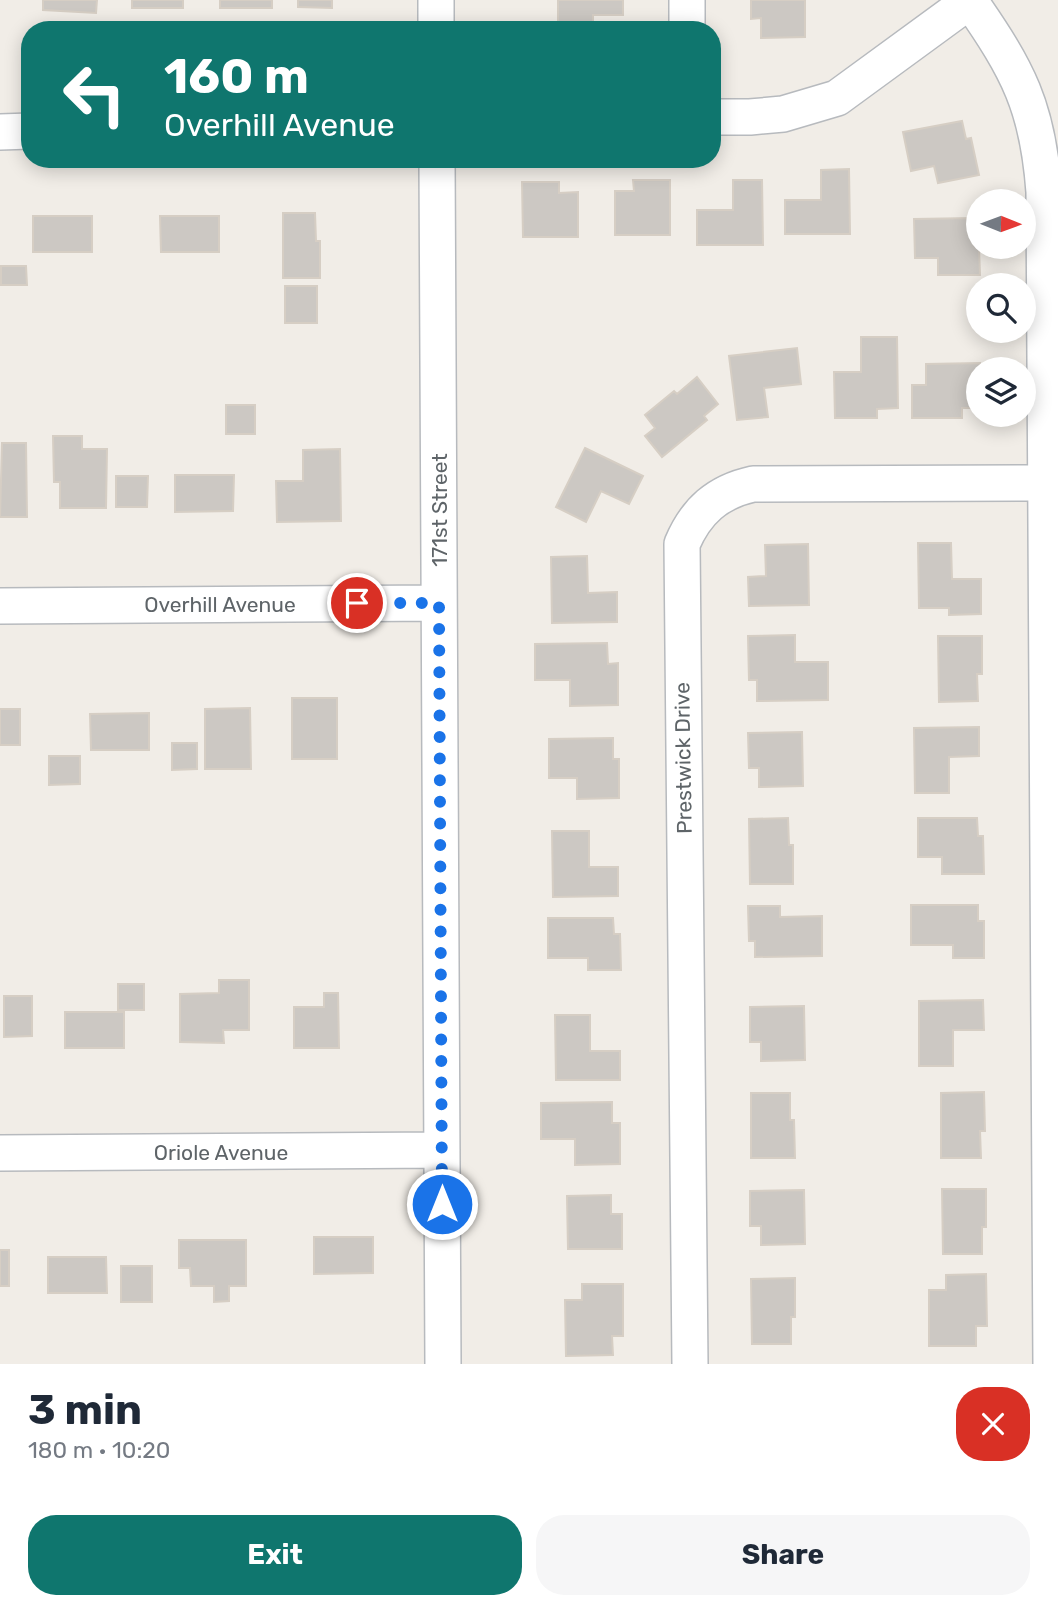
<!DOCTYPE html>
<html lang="en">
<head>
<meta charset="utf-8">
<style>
	body { margin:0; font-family:Rubik,sans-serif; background:#f6f6f7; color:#1f2937; height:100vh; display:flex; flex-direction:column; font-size:26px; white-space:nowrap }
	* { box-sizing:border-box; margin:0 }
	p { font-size:23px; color:#747a83 }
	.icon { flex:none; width:38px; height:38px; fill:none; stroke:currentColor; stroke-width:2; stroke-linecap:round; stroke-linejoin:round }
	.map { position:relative; height:1364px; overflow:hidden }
	.panel { display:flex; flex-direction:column; background:#fff; flex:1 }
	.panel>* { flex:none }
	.banner { position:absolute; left:21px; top:21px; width:700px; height:147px; border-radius:28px; box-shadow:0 4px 18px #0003; background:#0f766e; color:#fff; overflow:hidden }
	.needle { width:46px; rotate:91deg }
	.tools { position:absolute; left:966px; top:189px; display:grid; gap:14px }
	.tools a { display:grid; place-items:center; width:70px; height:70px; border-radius:50%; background:#fff; box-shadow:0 4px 18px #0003; font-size:35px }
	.pin { position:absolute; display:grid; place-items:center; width:60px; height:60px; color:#fff; margin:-30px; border:4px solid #fff; border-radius:50%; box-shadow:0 2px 7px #0007 }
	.me { position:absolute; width:77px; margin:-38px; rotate:0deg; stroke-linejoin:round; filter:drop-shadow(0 0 5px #0008) }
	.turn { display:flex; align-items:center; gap:24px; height:147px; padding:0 28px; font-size:32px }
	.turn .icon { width:91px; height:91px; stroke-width:2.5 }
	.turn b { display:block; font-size:49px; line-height:60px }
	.round { display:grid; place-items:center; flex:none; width:74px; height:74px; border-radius:28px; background:#f6f6f7 }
	.overview { display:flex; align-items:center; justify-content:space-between; height:119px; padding:0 28px }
	h1 { font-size:42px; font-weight:700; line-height:52px }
	.button { display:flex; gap:14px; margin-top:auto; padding:14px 28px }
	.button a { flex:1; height:80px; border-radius:28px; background:#0f766e; color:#fff; font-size:28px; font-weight:700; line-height:80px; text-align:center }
	.button a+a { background:#f6f6f7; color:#1f2937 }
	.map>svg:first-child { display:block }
	.building { fill:#ccc8c3; stroke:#d6cec4; stroke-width:2 }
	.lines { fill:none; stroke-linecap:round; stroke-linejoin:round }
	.minor-casing { stroke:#b7babe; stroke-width:38 }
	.minor { stroke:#fff; stroke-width:35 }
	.route { stroke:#1a73e8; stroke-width:12; stroke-dasharray:0 21.6 }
	.labels { text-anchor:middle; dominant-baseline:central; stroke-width:5; stroke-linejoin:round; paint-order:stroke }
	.street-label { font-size:21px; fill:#5e6468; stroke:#fff }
</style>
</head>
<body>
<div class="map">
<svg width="1058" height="1364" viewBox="0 0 1058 1364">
	<rect width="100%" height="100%" fill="#f1ede7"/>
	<path class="building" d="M 43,0 L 97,0 L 96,13 L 43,10 Z
		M 132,0 L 183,0 L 183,8 L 132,8 Z
		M 220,0 L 272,0 L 272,8 L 220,8 Z
		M 298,0 L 332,0 L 332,8 L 298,7 Z
		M 558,0 L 623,0 L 623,15 L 593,15 L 593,30 L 558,30 Z
		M 751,0 L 805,0 L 805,37 L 761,38 L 761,18 L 751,19 Z
		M 962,121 L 966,139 L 971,138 L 979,175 L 938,183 L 934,166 L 911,171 L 903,132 Z
		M 849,169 L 850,234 L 785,234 L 785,200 L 821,200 L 821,170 Z
		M 633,180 L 670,180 L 670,235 L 615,235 L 615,191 L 634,191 Z
		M 733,180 L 762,180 L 763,245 L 697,245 L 697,210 L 733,210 Z
		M 522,182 L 559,182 L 559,193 L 578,192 L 578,237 L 523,237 Z
		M 283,213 L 315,213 L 316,241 L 320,241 L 320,278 L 283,278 Z
		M 33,216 L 92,216 L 92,252 L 33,252 Z
		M 160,216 L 219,216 L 219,252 L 161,252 Z
		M 973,218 L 973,237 L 978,237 L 979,247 L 980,275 L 938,275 L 938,258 L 915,258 L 914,219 Z
		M 1,266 L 26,266 L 27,285 L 1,285 Z
		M 285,286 L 317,286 L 317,323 L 285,323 Z
		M 861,337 L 897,337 L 898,408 L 877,409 L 877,418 L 835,418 L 834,372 L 861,372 Z
		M 797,348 L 801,384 L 764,388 L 768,417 L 737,420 L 729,356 Z
		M 980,363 L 978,408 L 962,408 L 962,418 L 912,418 L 912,385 L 926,385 L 926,364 Z
		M 697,377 L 718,404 L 704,416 L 707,420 L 662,457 L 645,436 L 655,428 L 645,415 L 674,391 L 677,394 Z
		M 226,405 L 255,405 L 255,434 L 226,434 Z
		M 53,436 L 82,436 L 82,449 L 107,449 L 106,508 L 60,508 L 60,482 L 54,482 Z
		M 2,443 L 26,443 L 27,517 L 0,517 Z
		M 585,448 L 643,476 L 629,504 L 601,491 L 586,522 L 556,507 Z
		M 340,449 L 341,521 L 277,522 L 276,481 L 303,481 L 303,450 Z
		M 175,475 L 234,475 L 233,511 L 175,512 Z
		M 116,476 L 148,476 L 147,507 L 116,507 Z
		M 918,543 L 951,543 L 952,579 L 981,579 L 981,614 L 949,615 L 949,608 L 919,608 Z
		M 808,544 L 809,605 L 749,606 L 748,577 L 766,576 L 765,545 Z
		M 587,556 L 588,593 L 617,592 L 617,622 L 552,623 L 551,557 Z
		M 795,635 L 795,662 L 828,662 L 828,700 L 757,701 L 757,680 L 749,680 L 748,636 Z
		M 938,636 L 982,636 L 982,674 L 977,674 L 978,701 L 939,702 Z
		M 607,643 L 608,664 L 618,663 L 618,705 L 570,706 L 570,680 L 535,680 L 535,644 Z
		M 292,698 L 337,698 L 337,759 L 292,759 Z
		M 250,708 L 251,769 L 205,769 L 205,709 Z
		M 0,709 L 20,709 L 20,745 L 0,745 Z
		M 149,713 L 149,750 L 91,750 L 90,714 Z
		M 979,727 L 979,756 L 949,757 L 949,793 L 915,793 L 914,728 Z
		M 802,732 L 803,786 L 759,787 L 759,768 L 749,768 L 748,733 Z
		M 613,738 L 613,759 L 619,759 L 619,798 L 577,799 L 577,778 L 549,778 L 549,739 Z
		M 172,743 L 197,743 L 197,769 L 172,770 Z
		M 49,756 L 80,756 L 80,784 L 49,785 Z
		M 788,818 L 789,845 L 793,845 L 793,884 L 750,884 L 749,819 Z
		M 918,818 L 977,818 L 978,836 L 983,836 L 984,874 L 942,874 L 942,857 L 918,857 Z
		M 552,831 L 589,831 L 589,867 L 618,867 L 618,896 L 553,897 Z
		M 911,905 L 978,905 L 978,921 L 984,921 L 984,958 L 953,958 L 953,945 L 911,945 Z
		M 748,906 L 780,906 L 780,917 L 822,916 L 822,956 L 755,957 L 755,941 L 749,941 Z
		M 548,918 L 613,918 L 614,934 L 620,934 L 621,970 L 588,970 L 588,958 L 548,958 Z
		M 219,980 L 249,980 L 249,1030 L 223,1030 L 224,1043 L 180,1042 L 180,994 L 219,993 Z
		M 118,984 L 144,984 L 144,1010 L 118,1010 Z
		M 324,993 L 338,993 L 339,1048 L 294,1048 L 294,1007 L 324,1007 Z
		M 4,996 L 32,996 L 32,1036 L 4,1037 Z
		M 983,1000 L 984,1030 L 953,1030 L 953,1066 L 919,1066 L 919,1001 Z
		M 804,1006 L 805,1060 L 761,1061 L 761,1042 L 750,1042 L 750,1007 Z
		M 65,1012 L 124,1012 L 124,1048 L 65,1048 Z
		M 555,1015 L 590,1015 L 590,1051 L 620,1051 L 620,1080 L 556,1080 Z
		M 984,1092 L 985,1131 L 980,1131 L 981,1158 L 941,1158 L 941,1093 Z
		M 751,1093 L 790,1093 L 790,1120 L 794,1120 L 795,1158 L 751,1158 Z
		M 612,1102 L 612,1123 L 620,1123 L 620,1164 L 575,1165 L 575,1139 L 541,1139 L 541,1103 Z
		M 942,1189 L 986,1189 L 986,1227 L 982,1227 L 982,1254 L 943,1254 Z
		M 804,1190 L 805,1244 L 761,1245 L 761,1226 L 750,1226 L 750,1191 Z
		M 611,1195 L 611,1214 L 622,1214 L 622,1249 L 568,1249 L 567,1196 Z
		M 314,1237 L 373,1237 L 373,1273 L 314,1274 Z
		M 179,1240 L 246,1240 L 246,1286 L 229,1286 L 229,1301 L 214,1302 L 214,1286 L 191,1286 L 190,1268 L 179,1268 Z
		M 0,1250 L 9,1250 L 9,1286 L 0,1286 Z
		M 48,1257 L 106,1257 L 107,1293 L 48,1293 Z
		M 121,1266 L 152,1266 L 152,1302 L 121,1302 Z
		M 986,1274 L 987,1326 L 976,1326 L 976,1346 L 929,1346 L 929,1290 L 946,1290 L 946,1275 Z
		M 795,1278 L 795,1317 L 791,1317 L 791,1344 L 752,1344 L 751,1279 Z
		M 582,1284 L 623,1284 L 623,1336 L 612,1336 L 613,1355 L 566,1356 L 565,1300 L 582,1300 Z"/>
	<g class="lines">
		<g class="minor-casing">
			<path id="minor" d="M 436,0 L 436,30
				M 687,0 L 687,30
				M 970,1 C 1018,70 1038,107 1044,192 L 1051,1364
				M 712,117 L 750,117 L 783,114 L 837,98 L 971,0
				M 0,132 L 30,131
				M 437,159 L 443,1364
				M 0,606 L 439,603
				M 0,1153 L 442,1150
				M 690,1364 L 682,544 C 696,511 717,492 753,484 L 1047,483"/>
		</g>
		<use href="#minor" class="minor"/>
	</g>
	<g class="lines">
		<path class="route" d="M 357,603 L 439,603 L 442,1204"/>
	</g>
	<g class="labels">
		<g class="street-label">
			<text transform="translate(439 510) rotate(-90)">171st Street</text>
			<text x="220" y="604">Overhill Avenue</text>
			<text transform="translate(683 758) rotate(-91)">Prestwick Drive</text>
			<text x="221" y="1152">Oriole Avenue</text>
		</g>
	</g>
</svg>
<div class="tools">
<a><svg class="needle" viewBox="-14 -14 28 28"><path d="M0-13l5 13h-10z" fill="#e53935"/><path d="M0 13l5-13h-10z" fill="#747a83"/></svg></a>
<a><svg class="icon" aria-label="search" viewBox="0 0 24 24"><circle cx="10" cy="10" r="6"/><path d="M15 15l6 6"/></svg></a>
<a><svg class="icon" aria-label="layers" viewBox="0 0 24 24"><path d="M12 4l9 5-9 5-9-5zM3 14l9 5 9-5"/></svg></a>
</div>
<div class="pin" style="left:357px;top:603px;background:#d93025"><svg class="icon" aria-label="arrive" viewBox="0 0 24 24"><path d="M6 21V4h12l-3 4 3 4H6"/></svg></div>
<svg class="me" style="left:442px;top:1204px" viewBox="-20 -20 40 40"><circle r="17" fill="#1a73e8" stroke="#fff" stroke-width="3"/><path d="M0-11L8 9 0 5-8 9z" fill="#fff"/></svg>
<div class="banner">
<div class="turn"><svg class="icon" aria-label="left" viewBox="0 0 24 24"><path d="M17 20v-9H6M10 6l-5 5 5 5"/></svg><div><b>160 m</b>Overhill Avenue</div></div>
</div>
</div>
<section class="panel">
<div class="overview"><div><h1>3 min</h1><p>180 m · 10:20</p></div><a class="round" style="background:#d93025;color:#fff"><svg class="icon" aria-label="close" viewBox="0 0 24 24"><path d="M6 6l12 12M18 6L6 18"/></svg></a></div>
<div class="button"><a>Exit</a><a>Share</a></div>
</section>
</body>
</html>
